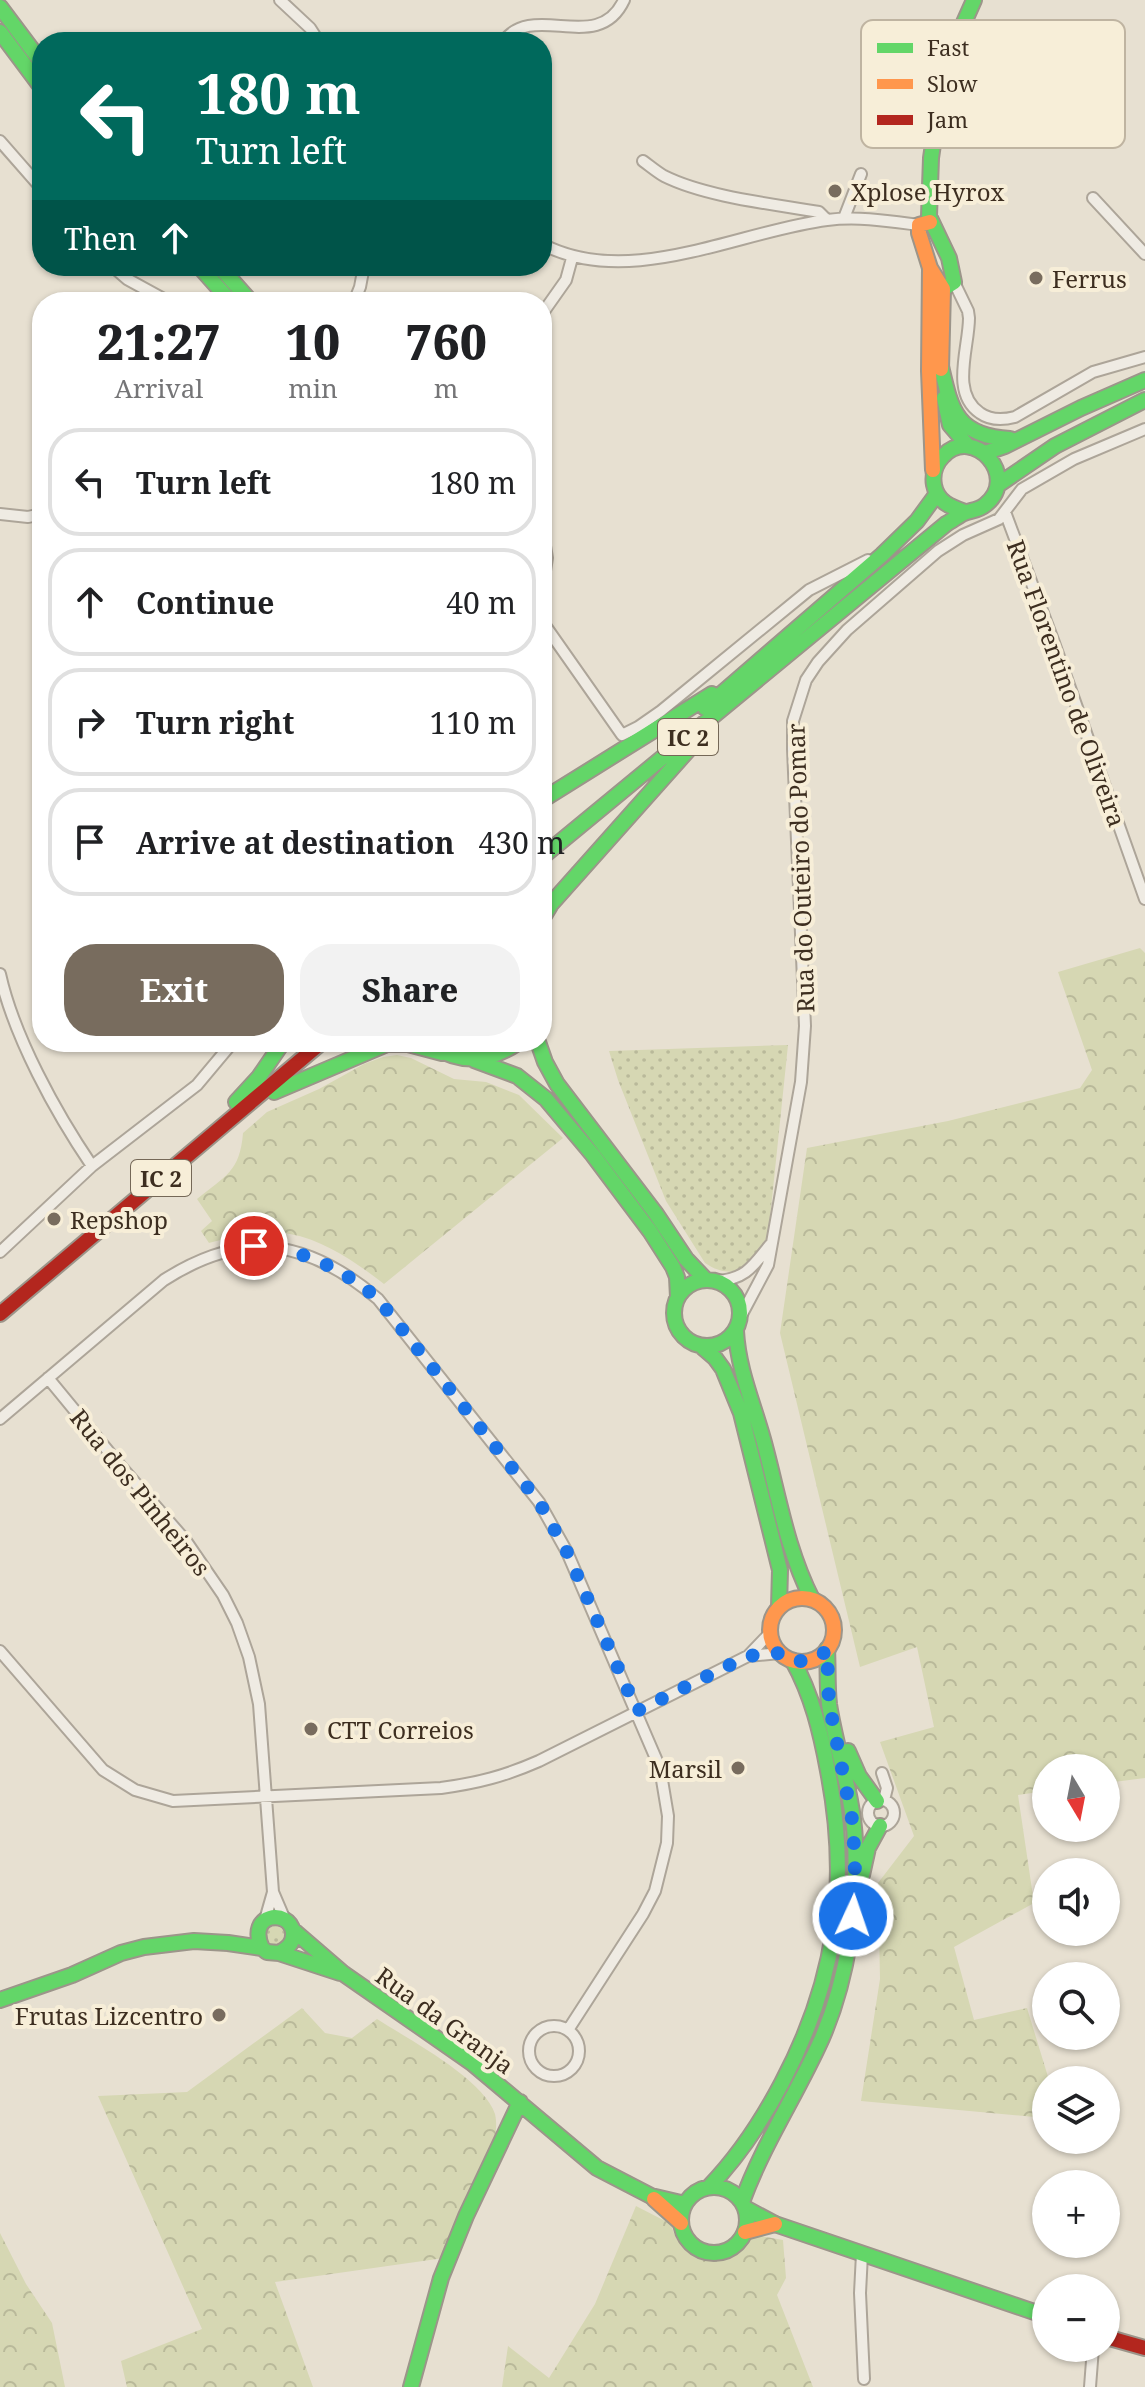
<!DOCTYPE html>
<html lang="en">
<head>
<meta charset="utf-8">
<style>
	body { margin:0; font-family:"Noto Serif",serif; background:#f2f2f2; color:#202124; height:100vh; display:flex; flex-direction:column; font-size:30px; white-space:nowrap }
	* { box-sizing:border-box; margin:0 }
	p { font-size:26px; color:#757577 }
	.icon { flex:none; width:44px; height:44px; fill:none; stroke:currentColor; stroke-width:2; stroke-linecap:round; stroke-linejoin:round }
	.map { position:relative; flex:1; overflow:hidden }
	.panel { position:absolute; left:32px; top:292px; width:520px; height:760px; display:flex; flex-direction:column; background:#fff; border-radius:32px; box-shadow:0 2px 6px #0004 }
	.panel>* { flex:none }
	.guide { position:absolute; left:32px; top:32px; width:520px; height:244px; border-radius:32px; box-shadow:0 2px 6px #0004; background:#00695c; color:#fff; overflow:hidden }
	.needle { width:52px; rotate:170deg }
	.fabs { position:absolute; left:1032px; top:1754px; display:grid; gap:16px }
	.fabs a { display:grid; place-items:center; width:88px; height:88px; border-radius:50%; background:#fff; box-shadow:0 2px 6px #0004; font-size:40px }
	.pin { position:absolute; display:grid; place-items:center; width:68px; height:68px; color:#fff; margin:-34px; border:4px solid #fff; border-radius:50%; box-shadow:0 2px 8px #0007 }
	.me { position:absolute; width:88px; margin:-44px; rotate:3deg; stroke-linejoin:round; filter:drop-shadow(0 0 6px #0008) }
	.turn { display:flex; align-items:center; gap:28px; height:168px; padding:0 32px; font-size:36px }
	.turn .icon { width:104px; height:104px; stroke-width:2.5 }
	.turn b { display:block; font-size:56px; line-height:68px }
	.then { display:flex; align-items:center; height:76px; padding:0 32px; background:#0003; gap:16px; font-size:30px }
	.eta { display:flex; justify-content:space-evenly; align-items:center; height:136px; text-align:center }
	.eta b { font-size:48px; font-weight:800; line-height:56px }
	.action { display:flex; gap:16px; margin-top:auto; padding:16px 32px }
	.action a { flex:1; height:92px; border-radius:32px; background:#786c5e; color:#fff; font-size:32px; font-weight:800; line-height:92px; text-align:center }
	.action a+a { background:#f2f2f2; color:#202124 }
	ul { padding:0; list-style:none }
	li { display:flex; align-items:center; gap:24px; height:108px; margin:0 16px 12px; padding:0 16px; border:4px solid #e0e0e0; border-radius:32px }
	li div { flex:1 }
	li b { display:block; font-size:30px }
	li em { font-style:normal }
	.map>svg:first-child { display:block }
	.grass { fill:url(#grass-dots) }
	.forest { fill:url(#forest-crowns) }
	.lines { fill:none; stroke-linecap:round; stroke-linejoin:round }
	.street-casing { stroke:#ada599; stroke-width:14 }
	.fast-casing { stroke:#9c958a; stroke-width:18 }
	.slow-casing { stroke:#9c958a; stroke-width:18 }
	.jam-casing { stroke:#9c958a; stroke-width:18 }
	.street { stroke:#efebe3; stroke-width:10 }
	.fast { stroke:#63d668; stroke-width:14 }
	.slow { stroke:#ff974d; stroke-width:14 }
	.jam { stroke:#b3261e; stroke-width:14 }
	.route { stroke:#1a73e8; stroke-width:14; stroke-dasharray:0 25.2 }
	.poi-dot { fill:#786c5e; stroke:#f7eed8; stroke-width:3 }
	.labels { text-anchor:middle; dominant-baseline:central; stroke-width:8; stroke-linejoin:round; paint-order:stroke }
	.shield { fill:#f7eed8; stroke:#756857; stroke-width:2 }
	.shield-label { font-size:22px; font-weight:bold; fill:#3d2e20 }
	.poi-label { font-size:24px; fill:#3d2e20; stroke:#f7eed8; text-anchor:start }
	.street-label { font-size:24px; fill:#3d2e20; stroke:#f7eed8 }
	.key { fill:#f7eed8; stroke:#bfb4a1; stroke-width:2 }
	.key-label { font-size:22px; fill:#3d2e20 }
</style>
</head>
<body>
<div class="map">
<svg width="1145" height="2387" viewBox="0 0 1145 2387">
	<defs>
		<pattern id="grass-dots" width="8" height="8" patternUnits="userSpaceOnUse" patternTransform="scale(2)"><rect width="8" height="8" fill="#d6d7b3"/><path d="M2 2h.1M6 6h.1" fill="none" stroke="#b9b99a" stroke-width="1.8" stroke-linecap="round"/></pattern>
		<pattern id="forest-crowns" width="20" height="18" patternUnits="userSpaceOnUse" patternTransform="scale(2)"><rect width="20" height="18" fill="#d6d7b3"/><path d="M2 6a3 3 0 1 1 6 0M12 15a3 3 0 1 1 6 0" fill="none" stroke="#b9b99a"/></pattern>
	</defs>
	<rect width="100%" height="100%" fill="#e7e0d1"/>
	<path class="grass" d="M 788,1045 L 768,1237 C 755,1266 735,1283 705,1263 L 666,1201 L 618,1080 L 609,1051 Z
		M265 1936a10 10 0 1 1 20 0a10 10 0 1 1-20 0Z"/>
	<path class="forest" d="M 1140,948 L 1145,953 L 1145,1778 L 1106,1783 L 1106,1768 L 1046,1768 L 1046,1791 L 1018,1795 L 1034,1903 L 954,1947 L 974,2020 L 1027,2008 L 1049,2080 L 1046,2080 L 1046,2118 L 861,2101 L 880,1979 L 878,1883 L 914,1836 L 880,1742 L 934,1727 L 917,1647 L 860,1667 L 780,1333 L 807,1148 L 948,1121 L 1080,1088 L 1092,1070 L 1058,972 Z
		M 397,1055 L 411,1058 L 454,1079 L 486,1082 L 519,1095 L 563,1138 L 384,1284 C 357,1263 324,1240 290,1234 C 270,1230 229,1237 209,1243 L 201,1231 L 212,1221 L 197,1199 C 225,1176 240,1172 243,1133 L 267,1112 L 319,1089 L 364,1064 L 383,1057 Z
		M 302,2008 L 325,2033 L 352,2038 L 377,2019 C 408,2039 484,2079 495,2114 C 497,2123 496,2131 495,2139 L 444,2258 L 275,2282 L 313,2387 L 127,2387 L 121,2361 L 202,2329 L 98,2096 L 187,2092 Z
		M 636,2206 L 671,2224 C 678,2253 706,2271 733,2254 C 740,2250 745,2241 750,2234 L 783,2240 L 786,2278 L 777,2295 L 813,2387 L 502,2387 L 508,2346 L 549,2378 L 595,2304 Z
		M 0,2233 L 26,2284 L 52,2323 L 65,2387 L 0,2387 Z"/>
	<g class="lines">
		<g class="street-casing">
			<path id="street" d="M 280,0 L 310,28 L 319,42
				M 503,42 C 533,0 598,56 624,0
				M 0,141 L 42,189
				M 643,161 C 650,166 657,172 664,176 C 706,197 773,204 819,212 L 827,220
				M 1093,198 L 1145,254
				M 844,218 L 861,174
				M 542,244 C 629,290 739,231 827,220 C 858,216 889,221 919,225
				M 112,266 L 127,279 L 169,302
				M 954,282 L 968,311 L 969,318 C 969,348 950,393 980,413 C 991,421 1003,420 1015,417 L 1093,372 L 1145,357
				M 354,302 L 360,287 L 364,266
				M 542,314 L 566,280 L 572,258
				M 1005,512 L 1053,640 L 1145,899
				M 0,514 L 28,517 L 42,514
				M 542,528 L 547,558 L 542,590
				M 542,621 L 622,735 L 638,727 L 661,711 L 809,590 L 868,560
				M 0,974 C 14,1037 56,1113 92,1166
				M 0,1252 L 92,1166 L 197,1085 L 233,1042
				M 717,1281 C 746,1279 753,1266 770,1245
				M 741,1316 L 768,1265 L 801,1082 L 805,1026 L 793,749 L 793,721 L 806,680 L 818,662 L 847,630 L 938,551 L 963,535 L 999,519 L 1022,489 L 1074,459 L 1145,429
				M 48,1378 L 118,1463 L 186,1541 L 223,1595 L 237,1623 L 249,1657 L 259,1704 L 273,1892 L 265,1920
				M 0,1419 L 164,1280 C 244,1229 307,1239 378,1299 L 539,1502 L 567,1552 L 660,1768 L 668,1816 L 667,1843 L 655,1891 L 643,1914 L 568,2030
				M 0,1651 L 103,1770 L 135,1790 L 173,1801 L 441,1788 C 478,1783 505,1776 539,1761 L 748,1656 L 770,1633
				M 748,1656 L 780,1653
				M 882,1773 L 887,1788 L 884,1800
				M868 1813a13 13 0 1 1 26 0a13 13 0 1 1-26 0Z
				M 273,1892 L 285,1920
				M529 2051a25 25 0 1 1 50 0a25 25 0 1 1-50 0Z
				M 862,2254 L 860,2293 L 864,2379
				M 1090,2387 L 1093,2348"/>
		</g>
		<g class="fast-casing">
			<path id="fast" d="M 0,7 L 42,63
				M 0,32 L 42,88
				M 199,266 L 231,302
				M 219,266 L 251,302
				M 943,289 L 954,282 L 949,258 L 929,216 L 931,158 L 941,89 L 954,45 L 974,0
				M 940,362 C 951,409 955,436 1010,439
				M 944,398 L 950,425 L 968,446
				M 985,453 L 1005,446 L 1081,408 L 1145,380
				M 998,485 L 1055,446 L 1145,400
				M 705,708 L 882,555 L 917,521 L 936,495
				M 542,800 L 712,694
				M 542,857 L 946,524 C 951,521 957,517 962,514 C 970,510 978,511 985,505 C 1021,477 973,424 943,456 C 936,463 932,474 934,485 C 937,502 951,507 965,512
				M 542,919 L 551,904 L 689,749
				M 538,1042 L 545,1062 L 557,1084 L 656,1214 L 686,1259 L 705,1279
				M 433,1046 C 462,1065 491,1061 519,1042
				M 474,1060 L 517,1076 L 546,1099 L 593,1155 L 650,1231 L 673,1267 L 677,1277 L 678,1297
				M 274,1092 L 387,1044 L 408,1044 L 442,1053
				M 236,1102 L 259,1077 L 283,1042
				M674 1313a33 33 0 1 1 66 0a33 33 0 1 1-66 0Z
				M 736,1331 C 738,1369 753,1403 763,1439 C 778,1493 786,1548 812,1599
				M 701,1346 L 715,1358 L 723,1369 L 741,1413 L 780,1570 L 779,1607
				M 848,1751 L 859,1776 L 877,1801
				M 862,1875 L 868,1848 L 880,1826
				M 293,1930 L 344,1974 L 472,2063 L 597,2168 L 651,2196 L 685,2204
				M 262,1948 C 246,1913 289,1908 293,1932 C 294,1943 288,1948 279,1953
				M 0,2000 L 72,1975 L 121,1953 L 144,1947 L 194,1941 L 228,1943 L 262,1948 L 267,1952 L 279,1953 L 340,1973
				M681 2220a33 33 0 1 1 66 0a33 33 0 1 1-66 0Z
				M 709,2187 C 739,2156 762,2121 782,2083 C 836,1981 850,1884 828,1771 C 821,1733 812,1695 793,1661
				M 742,2202 C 763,2144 797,2094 822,2038 C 848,1978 858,1906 855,1841 C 853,1794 836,1750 829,1704 C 827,1686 828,1667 827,1649
				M 745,2208 L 775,2224 L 1046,2316
				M 411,2387 L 441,2278 L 466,2216 L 520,2102"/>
		</g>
		<g class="slow-casing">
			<path id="slow" d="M 930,222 L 919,225 L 919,233 L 930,268 L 943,289 L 941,369
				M 930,268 L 929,371 L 933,470
				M770 1630a32 32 0 1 1 64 0a32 32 0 1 1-64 0Z
				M 654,2199 L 681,2223
				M 745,2232 L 775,2224"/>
		</g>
		<g class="jam-casing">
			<path id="jam" d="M 0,1314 L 322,1042
				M 1106,2337 L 1145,2348"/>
		</g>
		<use href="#street" class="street"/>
		<use href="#fast" class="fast"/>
		<use href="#slow" class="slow"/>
		<use href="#jam" class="jam"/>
	</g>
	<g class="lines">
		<path class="route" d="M 254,1246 C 303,1249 341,1268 378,1299 L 539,1502 L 567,1552 L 637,1711 L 748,1656 L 780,1653 L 793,1661 L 808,1661 L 822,1655 L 827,1649 L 829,1703 L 853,1824 L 855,1872 L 853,1916"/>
	</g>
	<g class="poi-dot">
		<circle cx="835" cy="191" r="8"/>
		<circle cx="1036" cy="278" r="8"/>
		<circle cx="54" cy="1219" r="8"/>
		<circle cx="311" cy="1729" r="8"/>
		<circle cx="738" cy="1768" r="8"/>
		<circle cx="219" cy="2015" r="8"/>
	</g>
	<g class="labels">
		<g class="shield">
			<rect x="658" y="719" width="60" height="36" rx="6"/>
			<rect x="131" y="1160" width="60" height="36" rx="6"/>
		</g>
		<g class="shield-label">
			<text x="688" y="737">IC 2</text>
			<text x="161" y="1178">IC 2</text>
		</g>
		<g class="poi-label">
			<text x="851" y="191">Xplose Hyrox</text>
			<text x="1052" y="278">Ferrus</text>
			<text x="70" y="1219">Repshop</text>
			<text x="327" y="1729">CTT Correios</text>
			<text x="722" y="1768" text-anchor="end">Marsil</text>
			<text x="203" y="2015" text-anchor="end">Frutas Lizcentro</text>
		</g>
		<g class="street-label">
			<text transform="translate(1067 683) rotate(70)">Rua Florentino de Oliveira</text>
			<text transform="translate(800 868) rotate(-92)">Rua do Outeiro do Pomar</text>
			<text transform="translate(141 1492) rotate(51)">Rua dos Pinheiros</text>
			<text transform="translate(445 2020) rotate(36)">Rua da Granja</text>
		</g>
	</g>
	<rect x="861" y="20" width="264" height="128" rx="12" class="key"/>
	<rect x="877" y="43" width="36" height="10" fill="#63d668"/>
	<rect x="877" y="79" width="36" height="10" fill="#ff974d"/>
	<rect x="877" y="115" width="36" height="10" fill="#b3261e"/>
	<g class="key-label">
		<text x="927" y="56">Fast</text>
		<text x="927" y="92">Slow</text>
		<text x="927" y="128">Jam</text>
	</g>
</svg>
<div class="fabs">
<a><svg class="needle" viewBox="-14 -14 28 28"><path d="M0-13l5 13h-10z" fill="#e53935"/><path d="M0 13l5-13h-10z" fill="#757577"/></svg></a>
<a><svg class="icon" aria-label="sound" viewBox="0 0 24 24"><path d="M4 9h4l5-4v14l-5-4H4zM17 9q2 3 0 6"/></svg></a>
<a><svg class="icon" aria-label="search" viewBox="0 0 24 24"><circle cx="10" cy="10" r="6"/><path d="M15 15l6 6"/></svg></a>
<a><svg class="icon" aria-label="layers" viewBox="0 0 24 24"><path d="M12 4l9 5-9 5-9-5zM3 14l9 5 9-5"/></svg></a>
<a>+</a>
<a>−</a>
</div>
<div class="pin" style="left:254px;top:1246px;background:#d93025"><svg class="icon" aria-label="arrive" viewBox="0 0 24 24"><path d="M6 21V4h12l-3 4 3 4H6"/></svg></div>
<svg class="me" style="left:853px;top:1916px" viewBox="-20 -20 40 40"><circle r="17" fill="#1a73e8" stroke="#fff" stroke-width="3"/><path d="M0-11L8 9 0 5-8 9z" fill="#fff"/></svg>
<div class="guide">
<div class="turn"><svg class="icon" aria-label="left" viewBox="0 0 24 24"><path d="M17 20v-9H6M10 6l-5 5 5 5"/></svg><div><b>180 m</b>Turn left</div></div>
<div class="then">Then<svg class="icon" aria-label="ahead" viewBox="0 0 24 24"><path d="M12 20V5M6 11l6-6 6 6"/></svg></div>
</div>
<section class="panel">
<div class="eta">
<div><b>21:27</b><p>Arrival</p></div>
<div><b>10</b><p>min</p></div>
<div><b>760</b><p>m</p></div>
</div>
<ul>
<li><svg class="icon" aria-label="left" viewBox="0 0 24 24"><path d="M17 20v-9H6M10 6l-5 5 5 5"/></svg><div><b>Turn left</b></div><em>180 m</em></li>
<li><svg class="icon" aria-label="ahead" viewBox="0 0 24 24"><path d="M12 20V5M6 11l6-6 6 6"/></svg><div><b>Continue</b></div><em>40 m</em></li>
<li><svg class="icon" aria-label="right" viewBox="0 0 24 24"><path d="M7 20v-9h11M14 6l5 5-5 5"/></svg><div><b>Turn right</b></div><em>110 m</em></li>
<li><svg class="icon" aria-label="arrive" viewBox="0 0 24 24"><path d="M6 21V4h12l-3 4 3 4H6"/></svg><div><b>Arrive at destination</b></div><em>430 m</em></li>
</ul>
<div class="action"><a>Exit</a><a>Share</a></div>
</section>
</div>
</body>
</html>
